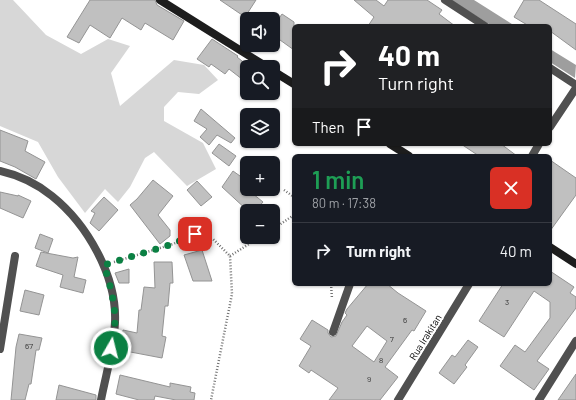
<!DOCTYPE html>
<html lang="en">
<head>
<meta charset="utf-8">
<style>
	body { margin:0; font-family:Barlow,sans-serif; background:#20242c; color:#f1f3f6; height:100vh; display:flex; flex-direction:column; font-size:15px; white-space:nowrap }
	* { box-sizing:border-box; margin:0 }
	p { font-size:13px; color:#9ea1a6 }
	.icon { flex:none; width:22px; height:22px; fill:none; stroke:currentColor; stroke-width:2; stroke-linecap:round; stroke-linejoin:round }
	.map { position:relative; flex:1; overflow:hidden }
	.sheet { position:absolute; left:292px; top:154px; width:260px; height:132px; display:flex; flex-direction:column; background:#171b24; border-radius:6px; box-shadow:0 1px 3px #0004 }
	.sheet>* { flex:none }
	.banner { position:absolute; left:292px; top:24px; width:260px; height:122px; border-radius:6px; box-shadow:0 1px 3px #0004; background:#202124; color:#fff; overflow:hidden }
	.fabs { position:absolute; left:240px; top:12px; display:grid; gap:8px }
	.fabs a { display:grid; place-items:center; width:40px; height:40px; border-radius:6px; background:#171b24; box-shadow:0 1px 3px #0004; font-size:20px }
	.pin { position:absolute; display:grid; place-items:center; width:34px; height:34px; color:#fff; margin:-17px; border-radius:8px; box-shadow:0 2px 6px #0006 }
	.me { position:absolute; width:44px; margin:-22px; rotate:8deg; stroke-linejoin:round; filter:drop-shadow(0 0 3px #0008) }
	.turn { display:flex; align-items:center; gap:14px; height:84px; padding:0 20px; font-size:18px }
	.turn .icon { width:52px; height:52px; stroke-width:2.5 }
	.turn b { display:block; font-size:28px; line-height:34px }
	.then { display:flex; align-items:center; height:38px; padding:0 20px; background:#0003; gap:8px; font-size:15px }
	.round { display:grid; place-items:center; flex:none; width:42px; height:42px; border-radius:6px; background:#20242c }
	.headline { display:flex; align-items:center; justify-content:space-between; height:68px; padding:0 20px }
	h1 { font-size:24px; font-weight:600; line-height:30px; color:#1e9e55 }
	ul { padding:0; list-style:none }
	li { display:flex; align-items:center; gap:12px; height:56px; padding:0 20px; border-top:1px solid #363941 }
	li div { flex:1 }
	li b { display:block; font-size:15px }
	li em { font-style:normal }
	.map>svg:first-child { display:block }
	.green { fill:#d7d7d7 }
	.water { fill:#9e9e9e }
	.building { fill:#c0c0c0; stroke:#949494; fill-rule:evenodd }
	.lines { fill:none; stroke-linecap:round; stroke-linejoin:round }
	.path { stroke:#727272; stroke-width:2.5; stroke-dasharray:1 2; stroke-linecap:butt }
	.minor { stroke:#505050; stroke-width:8 }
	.tertiary { stroke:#505050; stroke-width:8 }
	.secondary { stroke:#1d1d1d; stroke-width:8 }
	.route { stroke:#0b8043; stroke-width:7; stroke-dasharray:0 12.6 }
	.labels { text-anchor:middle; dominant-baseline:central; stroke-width:4; stroke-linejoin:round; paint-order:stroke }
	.number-label { font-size:8px; fill:#303030 }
	.street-label { font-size:10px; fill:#000; stroke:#fff }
</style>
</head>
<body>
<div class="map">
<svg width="576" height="400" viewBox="0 0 576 400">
	<rect width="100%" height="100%" fill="#fff"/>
	<path class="green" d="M 0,0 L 13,0 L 46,35 L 81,54 L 108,39 L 130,46 L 111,73 L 120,106 L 174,60 L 204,65 L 218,80 L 199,94 L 178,92 L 164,107 L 164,121 L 203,143 L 216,169 L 187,186 L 154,152 L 145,158 L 130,187 L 118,202 L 105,189 L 85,213 L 58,177 L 38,142 L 0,126 Z"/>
	<path class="water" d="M 451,0 L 474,0 L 515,26 L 492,26 Z
		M 550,49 L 576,65 L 575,78 L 550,62 Z"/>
	<path class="building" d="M 90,0 L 155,0 L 157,5 L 184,21 L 173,40 L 145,23 L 141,30 L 122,18 L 110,38 L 90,25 L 79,43 L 67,37 Z
		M 220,0 L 256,0 L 245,17 Z
		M 354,0 L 376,0 L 384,6 L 388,0 L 427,0 L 442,10 L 439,14 L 455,26 L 368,26 L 374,17 Z
		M 524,0 L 539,0 L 576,24 L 576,50 L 550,31 L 550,26 L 529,26 L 514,17 Z
		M 282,14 L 294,22 L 294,50 L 273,35 L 273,27 Z
		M 212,39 L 238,56 L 237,57 L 247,65 L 247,83 L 229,69 L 225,74 L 211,64 L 209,67 L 197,59 Z
		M 201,109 L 235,138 L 231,143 L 217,135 L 209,145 L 200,137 L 207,129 L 194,121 Z
		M 0,130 L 28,141 L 25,151 L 45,162 L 36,179 L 15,167 L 0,161 Z
		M 219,144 L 236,156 L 229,166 L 212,153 Z
		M 461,144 L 501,144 L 517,156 L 479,156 Z
		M 550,160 L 576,178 L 576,195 L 550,231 Z
		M 233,171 L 247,181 L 247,189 L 263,202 L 255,211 L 248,211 L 222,187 Z
		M 153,180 L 173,196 L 158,215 L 170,230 L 170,236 L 160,244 L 130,205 L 137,199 Z
		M 197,181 L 212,197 L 201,206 L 187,190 Z
		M 0,192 L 18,196 L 18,195 L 31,201 L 23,218 L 0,208 Z
		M 104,197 L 118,210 L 99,231 L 90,223 L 95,213 L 91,211 Z
		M 40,234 L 53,239 L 48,253 L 35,248 Z
		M 202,250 L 212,281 L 193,281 L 184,255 Z
		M 41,252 L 73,258 L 78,257 L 74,277 L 86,280 L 83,293 L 60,287 L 63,275 L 36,266 Z
		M 154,262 L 172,262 L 173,283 L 170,283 L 168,306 L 165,306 L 162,336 L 166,337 L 162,358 L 120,350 L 123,330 L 137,333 L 139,310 L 141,310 L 144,287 L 155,288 Z
		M 129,269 L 129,283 L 119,283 L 115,273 Z
		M 550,271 L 574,287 L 570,293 L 576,297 L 576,308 L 537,361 L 549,369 L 534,390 L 500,366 L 515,345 L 525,352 L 550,318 L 550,302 L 534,291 L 504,337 L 479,321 L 503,284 L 550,284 Z
		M 368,284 L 387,284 L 398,293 L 426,311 L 414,331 L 412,330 L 385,367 L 398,377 L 380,400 L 329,400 L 338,388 L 311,370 L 309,373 L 299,366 L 311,346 L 300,339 L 312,320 L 328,330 L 328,333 L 331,337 L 336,336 L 342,322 L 347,315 L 345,313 L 347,309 ZM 367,326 L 387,341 L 374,362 L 352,346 Z
		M 25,290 L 44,295 L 39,315 L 20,311 Z
		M 19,334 L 42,338 L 39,350 L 36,350 L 31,384 L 29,384 L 25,400 L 11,400 L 16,347 Z
		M 468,340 L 478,347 L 465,365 L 467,367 L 454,384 L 439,373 L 452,355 L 455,357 Z
		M 576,374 L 576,400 L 558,400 Z
		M 120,375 L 170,387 L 170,383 L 191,387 L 190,392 L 195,393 L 194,400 L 176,400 L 155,396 L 154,400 L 139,400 L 116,394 Z
		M 59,385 L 96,395 L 96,400 L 56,400 Z"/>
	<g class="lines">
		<path class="path" d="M 284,190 L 294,197
			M 273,229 L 294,215
			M 230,256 L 260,237
			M 114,262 L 173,244 L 195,234 L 213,239 L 230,256 L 232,294 L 211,400
			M 331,284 L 332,299"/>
		<path class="minor" d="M 445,0 L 485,26
			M 550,68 L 576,85
			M 550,127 L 576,88
			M 532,156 L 539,144
			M 333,332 L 350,284
			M 0,349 L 15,256
			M 398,400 L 469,284
			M 539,400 L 576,341"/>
		<path class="tertiary" d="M 0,171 C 18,175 37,184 52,196 C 87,224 117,276 115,322 C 114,348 106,374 101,400"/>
		<path class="secondary" d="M 160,0 L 267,67
			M 273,71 L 294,84
			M 390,144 L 409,156
			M 550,247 L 576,264"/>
	</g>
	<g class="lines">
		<path class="route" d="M 111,348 C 112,339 114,331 115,322 C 115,303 110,284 104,265 L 173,244 L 195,234"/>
	</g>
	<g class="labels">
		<g class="number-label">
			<text x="507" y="302">3</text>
			<text x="405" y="320">6</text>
			<text x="392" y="339">7</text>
			<text x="29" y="346">67</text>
			<text x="381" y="360">8</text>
			<text x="369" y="379">9</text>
		</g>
		<g class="street-label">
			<text transform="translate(425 337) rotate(-58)">Rua Irakitan</text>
		</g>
	</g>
</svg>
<div class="fabs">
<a><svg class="icon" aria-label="sound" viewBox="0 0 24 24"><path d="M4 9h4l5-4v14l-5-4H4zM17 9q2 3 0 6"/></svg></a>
<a><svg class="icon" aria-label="search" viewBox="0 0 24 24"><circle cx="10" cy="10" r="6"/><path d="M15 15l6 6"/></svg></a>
<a><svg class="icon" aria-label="layers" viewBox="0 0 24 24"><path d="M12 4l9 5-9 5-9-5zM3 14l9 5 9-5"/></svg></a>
<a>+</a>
<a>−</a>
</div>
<div class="pin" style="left:195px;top:234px;background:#d93025"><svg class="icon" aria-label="arrive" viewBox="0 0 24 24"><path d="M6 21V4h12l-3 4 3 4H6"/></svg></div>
<svg class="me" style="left:111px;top:348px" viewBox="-20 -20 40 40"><circle r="17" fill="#0b8043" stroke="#fff" stroke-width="3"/><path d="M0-11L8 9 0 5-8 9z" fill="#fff"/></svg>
<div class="banner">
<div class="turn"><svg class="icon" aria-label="right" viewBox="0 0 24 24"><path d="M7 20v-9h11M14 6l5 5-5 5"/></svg><div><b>40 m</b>Turn right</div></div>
<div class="then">Then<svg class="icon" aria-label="arrive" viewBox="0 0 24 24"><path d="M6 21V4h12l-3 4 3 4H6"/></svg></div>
</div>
<section class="sheet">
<div class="headline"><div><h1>1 min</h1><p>80 m · 17:38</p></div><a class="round" style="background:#d93025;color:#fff"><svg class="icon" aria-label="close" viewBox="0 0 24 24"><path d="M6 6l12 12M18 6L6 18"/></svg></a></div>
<ul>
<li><svg class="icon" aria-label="right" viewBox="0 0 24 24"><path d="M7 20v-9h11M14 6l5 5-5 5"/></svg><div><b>Turn right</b></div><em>40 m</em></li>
</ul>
</section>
</div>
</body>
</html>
